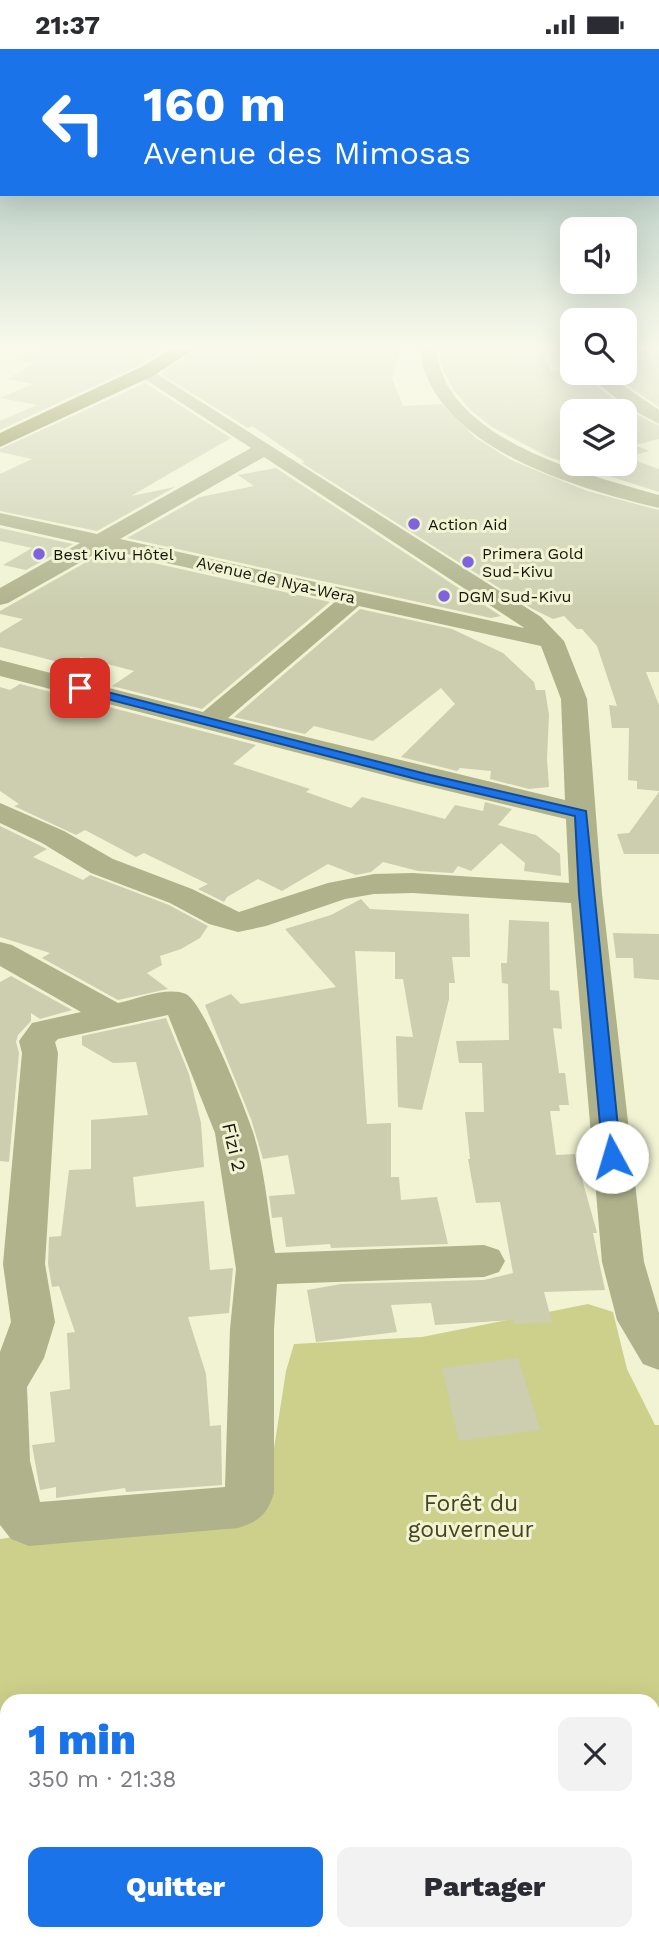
<!DOCTYPE html>
<html lang="fr">
<head>
<meta charset="utf-8">
<style>
	body { margin:0; font-family:"Work Sans",sans-serif; background:#f2f2f3; color:#2b2b33; height:100vh; display:flex; flex-direction:column; font-size:26px; white-space:nowrap }
	* { box-sizing:border-box; margin:0 }
	p { font-size:23px; color:#7c7c81 }
	.icon { flex:none; width:38px; height:38px; fill:none; stroke:currentColor; stroke-width:2; stroke-linecap:round; stroke-linejoin:round }
	.map { position:relative; flex:1; overflow:hidden }
	.details { position:absolute; left:0px; top:1645px; width:660px; height:247px; display:flex; flex-direction:column; background:#fff; border-radius:21px 21px 0 0; box-shadow:0 7px 28px #0002 }
	.details>* { flex:none }
	.guide { position:absolute; left:0px; top:0px; width:660px; height:147px; box-shadow:0 7px 28px #0002; background:#1a73e8; color:#fff; overflow:hidden }
	.controls { position:absolute; left:560px; top:168px; display:grid; gap:14px }
	.controls a { display:grid; place-items:center; width:77px; height:77px; border-radius:14px; background:#fff; box-shadow:0 7px 28px #0002; font-size:35px }
	.pin { position:absolute; display:grid; place-items:center; width:60px; height:60px; color:#fff; margin:-30px; border-radius:14px; box-shadow:0 4px 10px #0006 }
	.me { position:absolute; width:77px; margin:-38px; rotate:354deg; stroke-linejoin:round; filter:drop-shadow(0 0 5px #0008) }
	.turn { display:flex; align-items:center; gap:24px; height:147px; padding:0 28px; font-size:32px }
	.turn .icon { width:91px; height:91px; stroke-width:2.5 }
	.turn b { display:block; font-size:49px; line-height:60px }
	.round { display:grid; place-items:center; flex:none; width:74px; height:74px; border-radius:14px; background:#f2f2f3 }
	.overview { display:flex; align-items:center; justify-content:space-between; height:119px; padding:0 28px }
	h1 { font-size:42px; font-weight:800; line-height:52px; color:#1a73e8 }
	.action { display:flex; gap:14px; margin-top:auto; padding:14px 28px }
	.action a { flex:1; height:80px; border-radius:14px; background:#1a73e8; color:#fff; font-size:28px; font-weight:800; line-height:80px; text-align:center }
	.action a+a { background:#f2f2f3; color:#2b2b33 }
	.status { display:flex; justify-content:space-between; align-items:center; height:49px; padding:0 35px; background:#fff; direction:ltr }
	.status svg { height:19px; fill:currentColor }
	.map>svg:first-child { display:block }
	.green { fill:#cdd08a; fill-rule:evenodd }
	.building { fill:#ccceaf; fill-rule:evenodd }
	.lines { fill:none; stroke-linecap:round; stroke-linejoin:round }
	.minor { fill:#afb28b; fill-rule:evenodd }
	.major { fill:#7a7c2f; fill-rule:evenodd }
	.route { fill:#1a73e8; stroke:#114b97; stroke-width:2 }
	.poi-dot { fill:#7f62dd; stroke:#f1f3d3; stroke-width:2.5 }
	.labels { text-anchor:middle; dominant-baseline:central; stroke-width:6; stroke-linejoin:round; paint-order:stroke }
	.far-poi-label { font-size:16px; fill:#141409; stroke:#f1f3d3; text-anchor:start }
	.far-street-label { font-size:16px; fill:#141409; stroke:#f1f3d3 }
	.street-label { font-size:19px; fill:#141409; stroke:#f1f3d3 }
	.near-park-label { font-size:23px; fill:#44451e; stroke:#f1f3d3 }
</style>
</head>
<body>
<div class="status"><b>21:37</b><svg viewBox="0 0 49 12"><path d="M0 12V9h3v3zM5 12V6h3v6zM10 12V3h3v9zM15 12V0h3v12zM26 1h20v11H26zM47 4h2v5h-2z"/></svg></div>
<div class="map">
<svg width="659" height="1891" viewBox="0 0 659 1891">
	<rect width="100%" height="100%" fill="#f1f3d3"/>
	<path class="green" d="M 588,1255 L 613,1263 L 627,1320 L 655,1376 L 659,1376 L 659,1891 L 0,1891 L 0,1490 L 266,1451 L 286,1322 L 294,1295 L 422,1288 ZM 7,1652 L 653,1652 L 653,1885 L 7,1885 Z"/>
	<path class="building" d="M 47,297 L 130,299 L 172,297 L 138,317 L 0,381 L 0,372 L 37,356 L 0,349 L 33,335 L 8,330 L 34,314 L 14,310 Z
		M 201,297 L 402,297 L 392,330 L 403,357 L 441,355 L 476,389 L 511,411 L 587,442 L 659,461 L 659,623 L 646,623 L 659,656 L 659,742 L 637,740 L 637,732 L 628,731 L 629,679 L 612,679 L 609,656 L 617,657 L 597,597 L 582,580 L 577,580 L 564,567 L 553,570 L 531,559 L 302,414 L 305,413 L 252,377 L 248,379 L 161,325 Z
		M 540,297 L 551,322 L 572,320 L 572,324 L 581,324 L 624,359 L 659,377 L 659,390 L 635,396 L 649,402 L 626,408 L 659,420 L 659,443 L 546,407 L 492,378 L 470,361 L 453,340 L 443,320 L 438,298 ZM 572,362 L 625,362 L 625,415 L 572,415 Z
		M 659,301 L 659,358 L 614,327 L 625,326 L 625,304 Z
		M 145,334 L 231,389 L 131,447 L 175,438 L 97,482 L 0,462 L 0,425 L 32,410 L 0,403 L 0,400 Z
		M 276,419 L 501,567 L 491,569 L 127,489 L 200,448 L 254,437 L 238,426 Z
		M 0,479 L 73,495 L 26,521 L 3,516 L 32,499 L 0,492 Z
		M 104,503 L 330,553 L 202,660 L 112,637 L 134,622 L 81,608 L 70,616 L 0,598 L 0,584 L 23,570 L 0,565 L 0,562 Z
		M 360,560 L 452,580 L 503,604 L 534,633 L 536,641 L 545,641 L 549,666 L 547,710 L 549,738 L 529,740 L 490,730 L 491,722 L 460,719 L 457,722 L 401,708 L 455,655 L 441,639 L 373,692 L 314,677 L 305,685 L 234,668 Z
		M 20,635 L 256,696 L 233,715 L 310,740 L 306,743 L 351,759 L 362,748 L 445,770 L 455,756 L 483,762 L 485,753 L 512,760 L 498,776 L 536,786 L 560,805 L 561,827 L 524,822 L 525,814 L 501,794 L 471,822 L 458,817 L 453,824 L 418,822 L 383,813 L 371,823 L 356,826 L 328,815 L 282,842 L 258,830 L 227,848 L 224,853 L 198,840 L 208,835 L 144,804 L 136,808 L 85,781 L 76,786 L 14,757 L 19,755 L 0,742 L 0,638 L 10,641 Z
		M 659,743 L 659,805 L 624,805 L 617,785 L 629,784 Z
		M 0,777 L 47,800 L 33,808 L 83,831 L 90,826 L 169,856 L 208,877 L 200,889 L 181,900 L 160,907 L 162,916 L 147,924 L 168,940 L 118,951 L 42,909 L 50,904 L 0,888 Z
		M 361,850 L 370,860 L 469,865 L 470,908 L 452,908 L 455,934 L 449,934 L 449,950 L 422,1061 L 398,1058 L 396,987 L 413,988 L 403,930 L 395,930 L 395,903 L 355,902 L 367,1075 L 391,1074 L 391,1128 L 399,1128 L 401,1151 L 437,1148 L 448,1195 L 331,1199 L 330,1195 L 286,1198 L 282,1168 L 272,1169 L 269,1147 L 295,1145 L 288,1106 L 263,1110 L 251,1070 L 205,956 L 231,945 L 241,955 L 336,938 L 285,880 L 331,866 Z
		M 509,871 L 549,873 L 550,941 L 559,942 L 562,980 L 553,979 L 559,1024 L 565,1024 L 569,1056 L 559,1056 L 560,1062 L 550,1062 L 556,1106 L 575,1105 L 596,1180 L 597,1184 L 593,1184 L 605,1241 L 544,1243 L 552,1273 L 514,1275 L 513,1271 L 435,1276 L 431,1254 L 391,1256 L 397,1283 L 316,1293 L 307,1241 L 341,1235 L 484,1231 L 513,1224 L 500,1153 L 476,1154 L 468,1110 L 470,1110 L 465,1063 L 484,1063 L 482,1014 L 459,1014 L 456,992 L 509,991 L 508,935 L 502,934 L 501,914 L 507,914 Z
		M 613,884 L 659,885 L 659,931 L 634,929 L 633,909 L 616,909 Z
		M 11,927 L 72,961 L 40,970 L 31,964 L 31,972 L 18,986 L 16,993 L 19,1004 L 9,1113 L 0,1112 L 0,933 Z
		M 166,969 L 189,1025 L 201,1074 L 204,1118 L 133,1128 L 136,1158 L 204,1152 L 210,1221 L 233,1219 L 229,1264 L 188,1268 L 206,1325 L 210,1377 L 221,1376 L 222,1436 L 126,1443 L 125,1439 L 56,1449 L 56,1438 L 40,1441 L 32,1396 L 55,1393 L 50,1343 L 70,1340 L 67,1284 L 75,1283 L 59,1237 L 52,1238 L 48,1215 L 49,1188 L 61,1187 L 69,1121 L 91,1120 L 91,1071 L 148,1066 L 136,1013 L 113,1014 L 82,996 L 82,987 Z
		M 518,1309 L 540,1381 L 459,1392 L 442,1319 Z"/>
	<g class="lines">
		<path class="minor" d="M 419,297 L 435,297 C 438,313 442,329 451,342 C 490,401 594,428 659,446 L 659,459 C 576,439 429,398 419,297 Z
			M 550,297 L 572,299 L 572,312 L 566,311 Z
			M 146,318 L 541,568 L 564,592 L 587,650 L 602,845 L 644,1213 L 659,1264 L 659,1321 L 643,1315 L 617,1271 L 602,1213 L 571,854 L 413,844 L 374,845 L 345,850 L 266,877 L 238,883 L 209,875 L 170,854 L 91,824 L 42,794 L 0,774 L 0,754 L 64,782 L 113,810 L 192,840 L 239,863 L 328,834 L 374,825 L 413,824 L 569,834 L 566,770 L 415,734 L 0,627 L 0,611 L 203,663 L 336,552 L 104,500 L 8,554 L 0,556 L 0,539 L 80,494 L 0,476 L 0,464 L 97,485 L 251,399 L 140,327 L 137,323 ZM 264,408 L 523,578 L 524,579 L 120,490 ZM 359,557 L 541,597 L 561,650 L 565,751 L 228,669 Z
			M 585,324 L 605,324 L 659,361 L 659,375 L 626,357 Z
			M 0,893 L 12,896 L 118,954 C 137,950 168,937 186,945 C 204,954 245,1059 253,1083 C 265,1120 268,1165 275,1204 L 484,1196 L 499,1201 L 505,1212 L 499,1223 L 484,1228 L 277,1235 L 274,1280 L 274,1444 C 267,1466 259,1472 238,1479 L 29,1497 L 11,1490 L 0,1476 L 0,1303 L 11,1273 L 3,1215 L 22,1004 L 19,992 L 32,974 L 81,963 L 0,917 ZM 168,966 L 215,1084 L 236,1220 L 230,1280 L 225,1438 L 40,1453 L 30,1412 L 27,1338 L 44,1309 L 55,1273 L 45,1215 L 58,1004 L 55,993 L 58,990 Z"/>
		<path class="major" d="M 177,297 L 199,297 L 153,327 L 0,398 L 0,384 L 139,319 Z"/>
	</g>
	<linearGradient id="sky" x2="0" y2="1"><stop stop-color="#8fb1ab"/><stop offset="0.53" stop-color="#f9faeb"/><stop offset="1" stop-color="#f9faeb" stop-opacity="0"/></linearGradient>
	<rect width="659" height="562" fill="url(#sky)"/>
	<path class="route" d="M 80,636 L 426,725 L 586,762 L 621,1108 L 619,1112 L 606,1112 L 603,1108 L 579,845 L 575,767 L 420,731 L 76,642 L 74,639 Z"/>
	<g class="poi-dot">
		<circle cx="414" cy="475" r="7"/>
		<circle cx="39" cy="505" r="7"/>
		<circle cx="468" cy="513" r="7"/>
		<circle cx="444" cy="547" r="7"/>
	</g>
	<g class="labels">
		<g class="far-poi-label">
			<text x="428" y="475">Action Aid</text>
			<text x="482" y="504">Primera Gold<tspan x="482" dy="18">Sud-Kivu</tspan></text>
			<text x="53" y="505">Best Kivu Hôtel</text>
			<text x="458" y="547">DGM Sud-Kivu</text>
		</g>
		<g class="far-street-label">
			<text transform="translate(276 531) rotate(13)">Avenue de Nya-Wera</text>
		</g>
		<g class="street-label">
			<text transform="translate(234 1098) rotate(77)">Fizi 2</text>
		</g>
		<g class="near-park-label">
			<text x="471" y="1454">Forêt du<tspan x="471" dy="26">gouverneur</tspan></text>
		</g>
	</g>
</svg>
<div class="controls">
<a><svg class="icon" aria-label="sound" viewBox="0 0 24 24"><path d="M4 9h4l5-4v14l-5-4H4zM17 9q2 3 0 6"/></svg></a>
<a><svg class="icon" aria-label="search" viewBox="0 0 24 24"><circle cx="10" cy="10" r="6"/><path d="M15 15l6 6"/></svg></a>
<a><svg class="icon" aria-label="layers" viewBox="0 0 24 24"><path d="M12 4l9 5-9 5-9-5zM3 14l9 5 9-5"/></svg></a>
</div>
<div class="pin" style="left:80px;top:639px;background:#d93025"><svg class="icon" aria-label="arrive" viewBox="0 0 24 24"><path d="M6 21V4h12l-3 4 3 4H6"/></svg></div>
<svg class="me" style="left:612px;top:1108px" viewBox="-20 -20 40 40"><circle r="19" fill="#fff"/><path d="M0-13L10 11 0 6-10 11z" fill="#1a73e8"/></svg>
<div class="guide">
<div class="turn"><svg class="icon" aria-label="left" viewBox="0 0 24 24"><path d="M17 20v-9H6M10 6l-5 5 5 5"/></svg><div><b>160 m</b>Avenue des Mimosas</div></div>
</div>
<section class="details">
<div class="overview"><div><h1>1 min</h1><p>350 m · 21:38</p></div><a class="round"><svg class="icon" aria-label="close" viewBox="0 0 24 24"><path d="M6 6l12 12M18 6L6 18"/></svg></a></div>
<div class="action"><a>Quitter</a><a>Partager</a></div>
</section>
</div>
</body>
</html>
